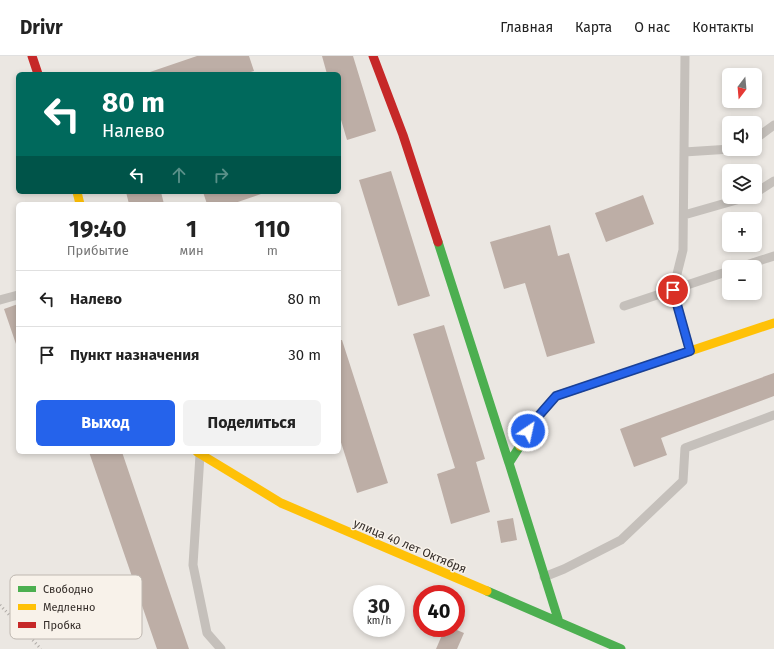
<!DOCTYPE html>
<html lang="ru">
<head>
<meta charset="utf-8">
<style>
	body { margin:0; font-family:"Fira Sans",sans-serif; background:#f2f2f2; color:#222; height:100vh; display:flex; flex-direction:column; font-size:15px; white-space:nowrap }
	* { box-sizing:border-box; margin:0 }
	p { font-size:13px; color:#767676 }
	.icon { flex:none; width:22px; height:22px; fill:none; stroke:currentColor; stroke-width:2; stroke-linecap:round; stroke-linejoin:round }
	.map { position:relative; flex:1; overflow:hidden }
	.side { position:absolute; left:16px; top:146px; width:325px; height:252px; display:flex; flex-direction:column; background:#fff; border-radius:6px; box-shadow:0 2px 6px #0003 }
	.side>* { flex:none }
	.banner { position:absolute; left:16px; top:16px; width:325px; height:122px; border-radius:6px; box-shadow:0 2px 6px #0003; background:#00695c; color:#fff; overflow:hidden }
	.needle { width:26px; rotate:196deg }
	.buttons { position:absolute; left:722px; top:12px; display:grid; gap:8px }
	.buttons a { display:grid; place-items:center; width:40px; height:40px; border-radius:6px; background:#fff; box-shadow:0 2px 6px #0003; font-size:20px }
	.speed { position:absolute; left:353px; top:529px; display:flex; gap:8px; font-size:20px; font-weight:700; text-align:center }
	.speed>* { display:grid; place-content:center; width:52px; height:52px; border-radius:50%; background:#fff; box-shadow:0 2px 6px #0003; line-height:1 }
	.speed small { font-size:10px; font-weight:400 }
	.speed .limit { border:6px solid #d22; background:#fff; color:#111 }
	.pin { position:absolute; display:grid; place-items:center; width:34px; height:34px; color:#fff; margin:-17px; border:2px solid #fff; border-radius:50%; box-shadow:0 1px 4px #0007 }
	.me { position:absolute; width:44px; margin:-22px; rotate:34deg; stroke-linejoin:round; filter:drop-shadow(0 0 3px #0008) }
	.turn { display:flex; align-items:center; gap:14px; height:84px; padding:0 20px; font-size:18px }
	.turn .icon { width:52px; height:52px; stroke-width:2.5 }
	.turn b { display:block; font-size:28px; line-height:34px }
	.lanes { display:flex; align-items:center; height:38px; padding:0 20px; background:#0003; justify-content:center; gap:20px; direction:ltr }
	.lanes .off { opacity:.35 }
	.eta { display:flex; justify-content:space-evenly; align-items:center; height:68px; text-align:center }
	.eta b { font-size:24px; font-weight:700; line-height:28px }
	.action { display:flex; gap:8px; margin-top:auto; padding:8px 20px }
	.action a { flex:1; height:46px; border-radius:6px; background:#2563eb; color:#fff; font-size:16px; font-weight:700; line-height:46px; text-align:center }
	.action a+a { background:#f2f2f2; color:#222 }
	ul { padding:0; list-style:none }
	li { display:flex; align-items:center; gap:12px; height:56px; padding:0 20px; border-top:1px solid #e0e0e0 }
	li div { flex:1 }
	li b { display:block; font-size:15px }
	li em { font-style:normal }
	header { display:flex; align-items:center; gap:24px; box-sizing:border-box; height:56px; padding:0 20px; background:#fff; border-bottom:1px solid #e0e0e0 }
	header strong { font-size:19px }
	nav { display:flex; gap:22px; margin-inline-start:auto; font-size:14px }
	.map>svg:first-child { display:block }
	.building { fill:#bdaea6 }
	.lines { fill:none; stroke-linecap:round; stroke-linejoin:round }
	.lane { stroke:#c5c0bb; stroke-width:9 }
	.fast { stroke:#4caf50; stroke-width:9 }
	.slow { stroke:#ffc107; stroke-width:9 }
	.jam { stroke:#c62828; stroke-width:9 }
	.rail { stroke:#ada9a5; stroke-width:3; stroke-dasharray:1 3; stroke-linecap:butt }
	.route-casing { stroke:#184099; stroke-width:10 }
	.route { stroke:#2563eb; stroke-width:7 }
	.labels { text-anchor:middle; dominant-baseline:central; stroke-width:3; stroke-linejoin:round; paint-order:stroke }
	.street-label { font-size:12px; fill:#352e2a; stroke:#f8f2ea }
	.key { fill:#f8f2ea; stroke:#beb7b0; stroke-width:1 }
	.key-label { font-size:11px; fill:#352e2a }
</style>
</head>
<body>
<header>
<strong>Drivr</strong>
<nav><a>Главная</a><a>Карта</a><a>О нас</a><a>Контакты</a></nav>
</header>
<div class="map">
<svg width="774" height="593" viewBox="0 0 774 593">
	<rect width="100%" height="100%" fill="#ebe7e2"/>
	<path class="building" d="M 197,0 L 249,0 L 254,15 L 244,18 L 150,18 L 150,16 Z
		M 322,0 L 353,0 L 376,75 L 347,84 L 339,57 L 339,18 L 327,18 Z
		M 391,115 L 430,240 L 398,250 L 359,124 Z
		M 126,136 L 161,136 L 164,148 L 129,148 Z
		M 203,136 L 260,136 L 261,138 L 232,148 L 207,148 Z
		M 643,139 L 654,168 L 606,186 L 595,157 Z
		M 550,169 L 558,200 L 569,197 L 595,287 L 547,301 L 525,227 L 504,233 L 490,186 Z
		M 18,248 L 18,288 L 16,288 L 4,253 Z
		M 444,269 L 485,403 L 476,406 L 490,456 L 451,468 L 437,418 L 455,412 L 413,278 Z
		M 339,284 L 342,284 L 388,427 L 357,437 L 339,380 Z
		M 774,317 L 774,340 L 661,382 L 667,399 L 634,411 L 620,373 Z
		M 89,396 L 122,396 L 189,593 L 157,593 Z
		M 513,462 L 517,484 L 501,487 L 497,465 Z
		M 445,572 L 452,572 L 464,577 L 457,593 L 436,593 Z"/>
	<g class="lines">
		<path class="lane" d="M 685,0 L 683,194 L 673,234 L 690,295
			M 755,83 L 774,69
			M 684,96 L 731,93
			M 755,137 L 774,125
			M 684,159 L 747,141
			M 740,211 L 774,200
			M 0,244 L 18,239
			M 624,250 L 729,215
			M 200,399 L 193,509 L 207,577 L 221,593
			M 544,521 L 564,513 L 621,484 L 683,425 L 685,392 L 774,359"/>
		<path class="fast" d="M 438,186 L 509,407
			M 520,390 L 509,407 L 559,566
			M 487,535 L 621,593"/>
		<path class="slow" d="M 77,136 L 80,148
			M 520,390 L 535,364 L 556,340 L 774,267
			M 197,396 L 281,447 L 487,535"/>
		<path class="jam" d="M 32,0 L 38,18
			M 373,0 L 403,79 L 438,186"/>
		<path class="rail" d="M 0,549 L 41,593"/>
	</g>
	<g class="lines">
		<g class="route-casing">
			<path id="route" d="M 528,375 L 535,364 L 556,340 L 690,295 L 673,234"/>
		</g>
		<use href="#route" class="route"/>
	</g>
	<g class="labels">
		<g class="street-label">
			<text transform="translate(410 490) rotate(23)">улица 40 лет Октября</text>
		</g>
	</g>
	<rect x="10" y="519" width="132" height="64" rx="6" class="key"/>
	<rect x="18" y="530" width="18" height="6" fill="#4caf50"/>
	<rect x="18" y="548" width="18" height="6" fill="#ffc107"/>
	<rect x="18" y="566" width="18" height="6" fill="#c62828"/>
	<g class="key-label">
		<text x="43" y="537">Свободно</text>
		<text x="43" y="555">Медленно</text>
		<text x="43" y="573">Пробка</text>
	</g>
</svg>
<div class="buttons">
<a><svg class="needle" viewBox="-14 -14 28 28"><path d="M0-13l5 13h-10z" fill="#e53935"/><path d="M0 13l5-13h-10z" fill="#767676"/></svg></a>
<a><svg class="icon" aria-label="sound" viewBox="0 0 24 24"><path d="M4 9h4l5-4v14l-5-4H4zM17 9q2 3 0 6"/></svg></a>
<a><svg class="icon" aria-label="layers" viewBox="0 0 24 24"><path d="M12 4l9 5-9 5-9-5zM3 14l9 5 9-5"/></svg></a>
<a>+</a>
<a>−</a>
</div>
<div class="speed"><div>30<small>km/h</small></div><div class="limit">40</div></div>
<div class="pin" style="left:673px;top:234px;background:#d93025"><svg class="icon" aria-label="arrive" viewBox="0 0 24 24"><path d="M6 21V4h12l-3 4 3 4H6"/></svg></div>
<svg class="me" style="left:528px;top:375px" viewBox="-20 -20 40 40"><circle r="17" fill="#2563eb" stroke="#fff" stroke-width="3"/><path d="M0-11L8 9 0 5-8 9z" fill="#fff"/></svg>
<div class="banner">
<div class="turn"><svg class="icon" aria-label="left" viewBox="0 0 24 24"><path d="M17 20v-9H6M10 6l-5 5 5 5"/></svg><div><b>80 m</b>Налево</div></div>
<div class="lanes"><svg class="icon" aria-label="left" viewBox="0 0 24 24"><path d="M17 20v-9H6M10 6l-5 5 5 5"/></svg><svg class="icon off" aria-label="ahead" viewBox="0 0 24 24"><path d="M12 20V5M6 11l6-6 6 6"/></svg><svg class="icon off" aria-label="right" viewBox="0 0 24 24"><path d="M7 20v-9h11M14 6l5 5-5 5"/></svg></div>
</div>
<section class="side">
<div class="eta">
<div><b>19:40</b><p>Прибытие</p></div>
<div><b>1</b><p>мин</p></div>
<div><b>110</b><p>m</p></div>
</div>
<ul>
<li><svg class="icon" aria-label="left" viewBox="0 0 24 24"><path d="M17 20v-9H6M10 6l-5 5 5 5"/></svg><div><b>Налево</b></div><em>80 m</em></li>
<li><svg class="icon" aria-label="arrive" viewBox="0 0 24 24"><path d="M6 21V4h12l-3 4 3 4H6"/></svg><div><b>Пункт назначения</b></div><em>30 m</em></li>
</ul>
<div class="action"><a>Выход</a><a>Поделиться</a></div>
</section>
</div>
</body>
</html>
